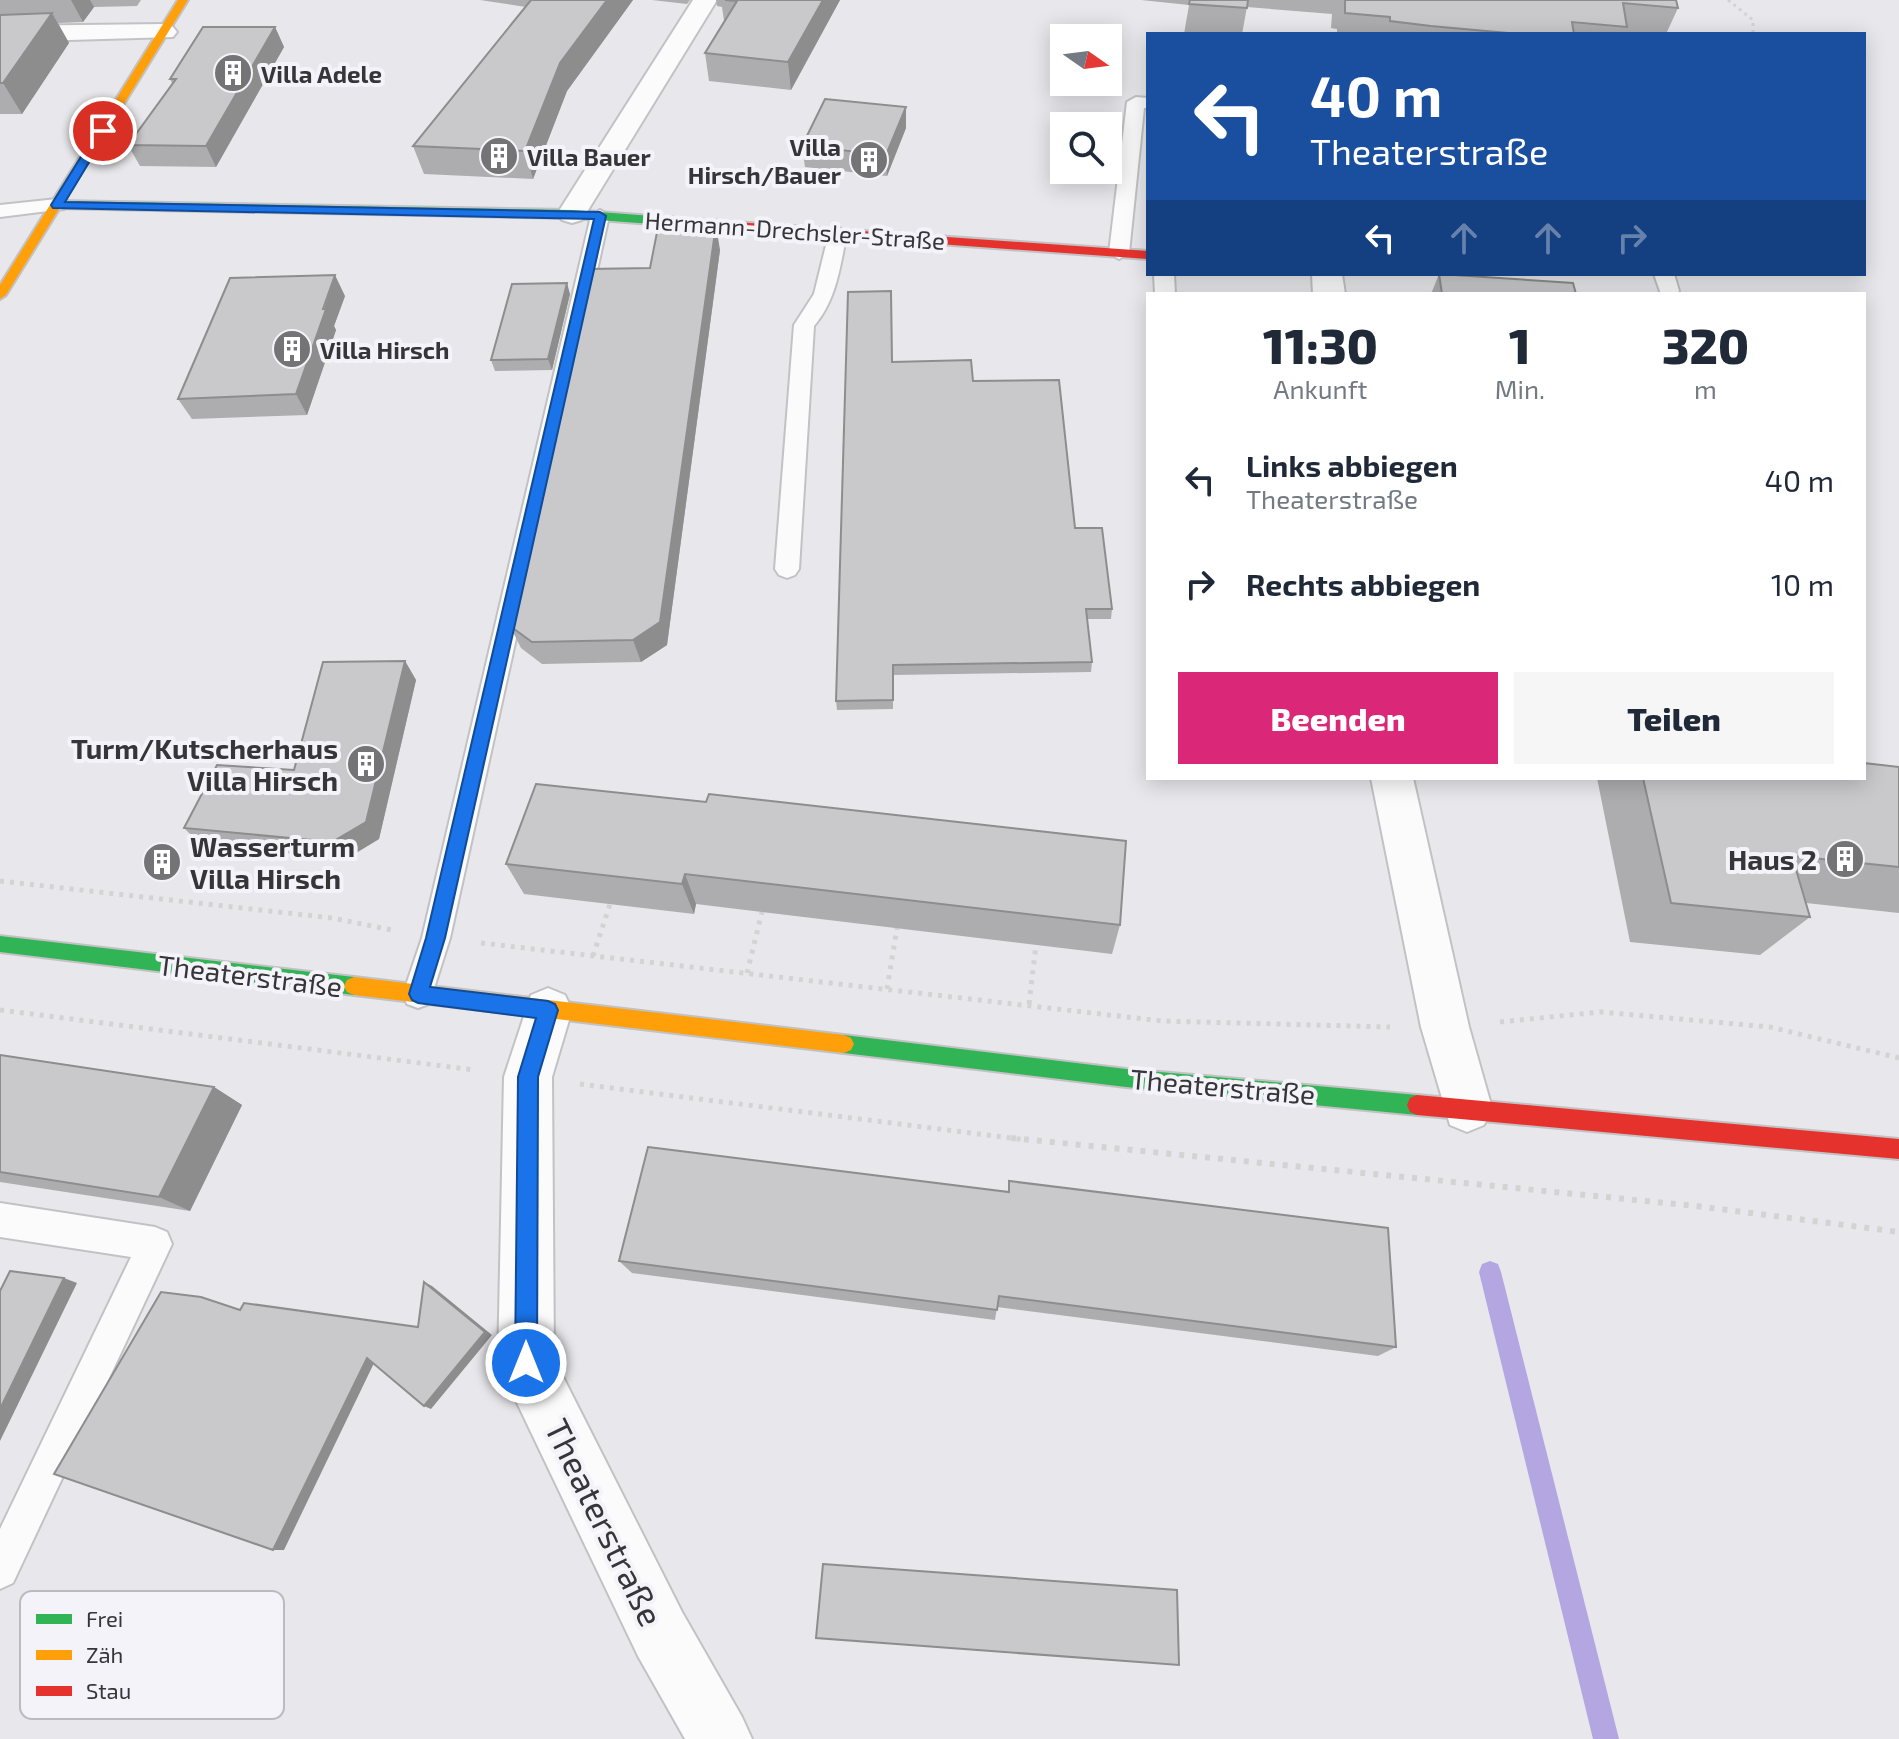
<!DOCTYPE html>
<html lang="de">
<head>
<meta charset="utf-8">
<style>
	body { margin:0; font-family:"Exo 2",sans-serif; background:#f6f6f7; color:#1f2937; height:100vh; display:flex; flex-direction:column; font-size:30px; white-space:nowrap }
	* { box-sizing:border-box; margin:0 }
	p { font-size:26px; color:#747a83 }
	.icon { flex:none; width:44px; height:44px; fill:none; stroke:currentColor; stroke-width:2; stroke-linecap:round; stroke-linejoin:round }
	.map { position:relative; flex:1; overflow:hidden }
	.drawer { position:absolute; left:1146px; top:292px; width:720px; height:488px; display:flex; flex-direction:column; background:#fff; border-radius:0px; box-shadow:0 4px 20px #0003 }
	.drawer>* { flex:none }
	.guide { position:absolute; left:1146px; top:32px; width:720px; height:244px; border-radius:0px; box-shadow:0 4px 20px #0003; background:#1a4fa0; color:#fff; overflow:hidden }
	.needle { width:52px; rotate:104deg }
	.controls { position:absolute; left:1050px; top:24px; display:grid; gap:16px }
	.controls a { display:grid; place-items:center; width:72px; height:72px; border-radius:0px; background:#fff; box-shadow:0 4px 20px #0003; font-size:40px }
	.pin { position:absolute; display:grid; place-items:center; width:68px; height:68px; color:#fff; margin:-34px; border:4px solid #fff; border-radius:50%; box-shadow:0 2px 8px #0007 }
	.me { position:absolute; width:88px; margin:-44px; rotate:0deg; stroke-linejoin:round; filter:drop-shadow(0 0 6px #0008) }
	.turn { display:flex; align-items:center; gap:28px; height:168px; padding:0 32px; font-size:36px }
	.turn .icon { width:104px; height:104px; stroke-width:2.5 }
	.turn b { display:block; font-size:56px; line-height:68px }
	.lanes { display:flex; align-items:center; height:76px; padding:0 32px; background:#0003; justify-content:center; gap:40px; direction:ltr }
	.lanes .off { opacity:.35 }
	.eta { display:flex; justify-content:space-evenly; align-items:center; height:136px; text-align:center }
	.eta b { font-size:48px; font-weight:800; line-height:56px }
	.primary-button { display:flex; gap:16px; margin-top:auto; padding:16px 32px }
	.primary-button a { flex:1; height:92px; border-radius:0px; background:#db2777; color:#fff; font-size:32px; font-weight:800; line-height:92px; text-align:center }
	.primary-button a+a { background:#f6f6f7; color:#1f2937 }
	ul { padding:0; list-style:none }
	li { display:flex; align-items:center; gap:24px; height:104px; padding:0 32px }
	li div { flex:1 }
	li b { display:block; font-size:30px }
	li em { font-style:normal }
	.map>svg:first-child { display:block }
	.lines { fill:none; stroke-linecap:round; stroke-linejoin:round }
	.stream { fill:#b4a6e0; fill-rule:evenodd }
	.lane-casing { stroke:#c2c2c4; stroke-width:4 }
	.street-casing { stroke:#c2c2c4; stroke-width:4 }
	.fast-casing { stroke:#c2c2c4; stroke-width:4 }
	.slow-casing { stroke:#c2c2c4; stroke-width:4 }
	.jam-casing { stroke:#c2c2c4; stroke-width:4 }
	.path-far2 { stroke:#d4d3d4; stroke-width:3; stroke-dasharray:3 4; stroke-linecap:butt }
	.path-far1 { stroke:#d4d3d4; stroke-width:5; stroke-dasharray:4 6; stroke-linecap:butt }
	.path { stroke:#d4d3d4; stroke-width:6; stroke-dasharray:5 8; stroke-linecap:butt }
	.lane { fill:#fcfbfc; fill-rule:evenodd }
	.street { fill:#fcfbfc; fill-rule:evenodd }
	.fast { fill:#30b455; fill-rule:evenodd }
	.slow { fill:#ff9f0a; fill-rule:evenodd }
	.jam { fill:#e5322d; fill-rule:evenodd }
	.wall { fill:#adadaf }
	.shaded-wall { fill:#8d8d8e }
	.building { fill:#c9c9cb; stroke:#8d8d8e; stroke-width:2 }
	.route { fill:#1a73e8; stroke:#114b97; stroke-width:2 }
	.labels { text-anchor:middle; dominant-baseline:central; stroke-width:8; stroke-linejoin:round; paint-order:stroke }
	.far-poi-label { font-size:24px; font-weight:bold; fill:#363537; stroke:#f4f3f9; text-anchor:start }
	.far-street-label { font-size:24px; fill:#363537; stroke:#f4f3f9 }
	.poi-label { font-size:28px; font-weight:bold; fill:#363537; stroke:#f4f3f9; text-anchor:end }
	.street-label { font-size:28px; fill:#363537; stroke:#f4f3f9 }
	.near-street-label { font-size:34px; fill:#363537; stroke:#f4f3f9 }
	.key { fill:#f4f3f9; stroke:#bbbabf; stroke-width:2 }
	.key-label { font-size:22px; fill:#363537 }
</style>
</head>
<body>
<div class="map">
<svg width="1899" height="1739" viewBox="0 0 1899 1739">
	<rect width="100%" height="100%" fill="#e8e7eb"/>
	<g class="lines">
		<path class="stream" d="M 1490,1261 L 1498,1264 L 1501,1272 L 1619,1739 L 1593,1739 L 1479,1272 L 1482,1264 Z"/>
		<g class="lane-casing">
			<path id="lane" d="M 1136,97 L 1148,98 L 1148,108 L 1144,108 L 1129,253 L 1119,259 L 1109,253 L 1127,102 Z
				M 57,199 L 66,205 L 64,209 L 0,217 L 0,205 Z
				M 600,210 L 609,216 L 450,938 L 429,1004 L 418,1008 L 407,1004 L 403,994 L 422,938 L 591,216 Z
				M 838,227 L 847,233 C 840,266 837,299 814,326 L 799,569 L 795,575 L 787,578 L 779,575 L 775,569 L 794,325 L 814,294 L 829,233 Z
				M 1154,274 L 1174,274 L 1175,294 L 1155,294 Z
				M 1654,274 L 1674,274 L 1679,291 L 1677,294 L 1661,294 Z
				M 0,1203 L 155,1227 L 167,1232 L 172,1244 L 13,1583 L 0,1589 L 0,1529 L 131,1257 L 0,1237 Z"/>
		</g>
		<g class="street-casing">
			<path id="street" d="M 693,0 L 717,0 L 582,220 L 572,223 L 562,220 L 557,214 Z
				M 164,24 L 173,27 L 177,32 L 173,37 L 0,42 L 0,26 Z
				M 1312,274 L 1342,274 L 1345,294 L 1313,294 Z
				M 1371,778 L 1413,778 L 1469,1027 L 1492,1108 L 1484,1125 L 1467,1132 L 1450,1125 L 1421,1027 Z
				M 548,988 L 565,995 L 572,1010 L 552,1077 L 554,1359 L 682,1612 L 742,1717 L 752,1739 L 685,1739 L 638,1656 L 498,1363 L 504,1077 L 531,995 Z"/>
		</g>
		<g class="fast-casing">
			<path id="fast" d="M 57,201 L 572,210 L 692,219 L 698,223 L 692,227 L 572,218 L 53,208 L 53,202 Z
				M 0,936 L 354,977 L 361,980 L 364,986 L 361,992 L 354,995 L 0,952 Z
				M 844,1035 L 1126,1069 L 1417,1095 L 1424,1098 L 1427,1105 L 1424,1112 L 1417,1115 L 1126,1087 L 844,1053 L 837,1050 L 834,1044 L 837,1038 Z"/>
		</g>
		<g class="slow-casing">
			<path id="slow" d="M 178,0 L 188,0 L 6,295 L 0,299 L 0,285 Z
				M 354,977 L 844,1035 L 851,1038 L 854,1044 L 851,1050 L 844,1053 L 354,995 L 347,992 L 344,986 L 347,980 Z"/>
		</g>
		<g class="jam-casing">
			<path id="jam" d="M 692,219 L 1148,251 L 1148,259 L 688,226 L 688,220 Z
				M 1417,1095 L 1899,1139 L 1899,1159 L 1417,1115 L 1410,1112 L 1407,1105 L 1410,1098 Z"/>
		</g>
		<path class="path-far2" d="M 1728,0 L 1753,20 L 1753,34"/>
		<path class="path-far1" d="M 0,881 L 332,918 L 392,930
			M 481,943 L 1162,1021 L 1390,1027
			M 593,956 L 610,904
			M 747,973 L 762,912
			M 887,989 L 897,928
			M 1029,1004 L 1036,945
			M 0,1010 L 475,1070
			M 1500,1022 L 1600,1012 L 1770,1027 L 1899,1058
			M 580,1084 L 1027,1140"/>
		<path class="path" d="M 1011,1138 L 1696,1206 L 1899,1232"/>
		<use href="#lane" class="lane"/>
		<use href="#street" class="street"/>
		<use href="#fast" class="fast"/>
		<use href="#slow" class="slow"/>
		<use href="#jam" class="jam"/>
	</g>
	<path class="wall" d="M 0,0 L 141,0 L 137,6 L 94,7 L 83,22 L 58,23 L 69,43 L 22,114 L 0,114 Z
		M 480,0 L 633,0 L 567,91 L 533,179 L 424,174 L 413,146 L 526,7 Z
		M 652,0 L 690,0 L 687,4 Z
		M 716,0 L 840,0 L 791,90 L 709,81 L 705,53 L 724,21 L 722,7 L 717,6 Z
		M 1141,0 L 1676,0 L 1678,8 L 1666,34 L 1337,34 L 1337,29 L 1331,28 L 1332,14 L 1247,7 L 1242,34 L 1184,34 L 1189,5 Z
		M 275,27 L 284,47 L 216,167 L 140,166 L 128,145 L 172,83 L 170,79 Z
		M 906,128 L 887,176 L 805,167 L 802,146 Z
		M 720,250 L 667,645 L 641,662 L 542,664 L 521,648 L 510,626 L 650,268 Z
		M 1439,274 L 1576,294 L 1431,294 Z
		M 570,294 L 552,370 L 495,371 L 491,360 Z
		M 345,296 L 334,326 L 336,330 L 307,415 L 192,419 L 178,399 Z
		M 892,362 L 973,381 L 1075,528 L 1112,609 L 1111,619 L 1087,619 L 1092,662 L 1091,672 L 893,675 L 893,709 L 837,710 L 836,701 Z
		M 405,661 L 416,680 L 379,839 L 346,859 L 201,845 L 184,828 L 294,770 Z
		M 1899,767 L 1899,913 L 1806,903 L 1810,917 L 1760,955 L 1630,942 L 1597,778 L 1864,778 Z
		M 536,784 L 1120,925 L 1112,954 L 696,904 L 694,914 L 524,894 L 506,864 Z
		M 0,1055 L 214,1087 L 242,1105 L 190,1211 L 0,1182 Z
		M 1009,1181 L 1396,1347 L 1378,1356 L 997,1307 L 995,1320 L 632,1273 L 619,1261 L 1008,1192 Z"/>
	<path class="shaded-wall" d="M 71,0 L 90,0 L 94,7 L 83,22 Z
		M 607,0 L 633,0 L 567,91 L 533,179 L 525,151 L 560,63 Z
		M 823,0 L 840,0 L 791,90 L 788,62 Z
		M 52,13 L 69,43 L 22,114 L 3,83 Z
		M 275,27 L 284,47 L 216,167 L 206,146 Z
		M 906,107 L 906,128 L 887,176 L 886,155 Z
		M 716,225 L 720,250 L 667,645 L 641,662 L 633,640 Z
		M 335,275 L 345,296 L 334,326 L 336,330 L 307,415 L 296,394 Z
		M 567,283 L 570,294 L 552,370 L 548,359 Z
		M 405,661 L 416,680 L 379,839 L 346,859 L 332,842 Z
		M 685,874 L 696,904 L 694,914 L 682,884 Z
		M 214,1087 L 242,1105 L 190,1211 L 159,1197 Z
		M 64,1278 L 77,1283 L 0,1441 L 0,1409 Z
		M 424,1282 L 432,1286 L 492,1335 L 431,1409 L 424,1406 Z
		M 367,1358 L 375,1361 L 284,1550 L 273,1550 Z"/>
	<path class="building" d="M 531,0 L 607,0 L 560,63 L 525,151 L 413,146 Z
		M 725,0 L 823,0 L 788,62 L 705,53 L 737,1 Z
		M 1190,0 L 1248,0 L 1247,8 L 1189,4 Z
		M 1345,0 L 1676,0 L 1678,8 L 1623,3 L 1627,27 L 1572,22 L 1574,34 L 1519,34 L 1431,26 L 1390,21 L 1390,17 L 1345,13 Z
		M 52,13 L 3,83 L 0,83 L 0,15 Z
		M 203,27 L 275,27 L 206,146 L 128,145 L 176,79 L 170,79 Z
		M 825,99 L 906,107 L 886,155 L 802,146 Z
		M 659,222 L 716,225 L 660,622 L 633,640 L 532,642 L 510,626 L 588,269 L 650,268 Z
		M 1439,274 L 1573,283 L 1576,294 L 1442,294 Z
		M 335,275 L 323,309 L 326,309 L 296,394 L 178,399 L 230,278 Z
		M 567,283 L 548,359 L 491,360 L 512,284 Z
		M 891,291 L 892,362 L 971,360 L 973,381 L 1059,380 L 1075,528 L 1102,528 L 1112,609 L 1086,609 L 1092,662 L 893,665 L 893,700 L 836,701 L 848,292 Z
		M 405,661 L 366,822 L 332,842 L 184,828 L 217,765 L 294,770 L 323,662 Z
		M 1864,763 L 1899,767 L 1899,867 L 1792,856 L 1810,917 L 1671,903 L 1643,778 L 1864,778 Z
		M 536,784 L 706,802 L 709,794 L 1126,841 L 1120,925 L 685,874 L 682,884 L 506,864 Z
		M 0,1055 L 214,1087 L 159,1197 L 0,1172 Z
		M 648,1147 L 1009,1192 L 1009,1181 L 1388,1228 L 1396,1347 L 999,1296 L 997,1310 L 619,1261 Z
		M 10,1271 L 64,1278 L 0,1409 L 0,1291 Z
		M 424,1282 L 485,1332 L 424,1406 L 367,1358 L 273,1550 L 54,1474 L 161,1292 L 201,1297 L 240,1310 L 244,1303 L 418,1327 Z
		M 823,1564 L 1177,1590 L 1179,1665 L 816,1638 Z"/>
	<path class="route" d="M 103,127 L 108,131 L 65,202 L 600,212 L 606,216 L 445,938 L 430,987 L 548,1001 L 555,1004 L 558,1010 L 538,1077 L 537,1363 L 534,1371 L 526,1375 L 518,1371 L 515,1363 L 518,1077 L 536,1018 L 418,1003 L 412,1000 L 409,994 L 426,938 L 594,219 L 53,208 L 51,205 L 97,131 Z"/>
	<defs>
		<g id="building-disc" transform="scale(2)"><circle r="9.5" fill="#747376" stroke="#f4f3f9"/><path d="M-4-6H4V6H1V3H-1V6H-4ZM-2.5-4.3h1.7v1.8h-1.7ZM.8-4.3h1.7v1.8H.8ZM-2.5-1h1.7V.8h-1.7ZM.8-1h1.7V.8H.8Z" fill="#fff"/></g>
	</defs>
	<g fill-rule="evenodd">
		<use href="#building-disc" x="233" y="73"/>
		<use href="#building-disc" x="499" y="156"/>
		<use href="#building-disc" x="869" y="160"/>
		<use href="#building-disc" x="292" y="349"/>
		<use href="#building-disc" x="366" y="764"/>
		<use href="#building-disc" x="1845" y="859"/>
		<use href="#building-disc" x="162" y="862"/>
	</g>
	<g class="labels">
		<g class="far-poi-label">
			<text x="261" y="73">Villa Adele</text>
			<text x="841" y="146" text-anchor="end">Villa<tspan x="841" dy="28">Hirsch/Bauer</tspan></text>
			<text x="527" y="156">Villa Bauer</text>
			<text x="320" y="349">Villa Hirsch</text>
		</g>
		<g class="far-street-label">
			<text transform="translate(795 230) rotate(4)">Hermann-Drechsler-Straße</text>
		</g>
		<g class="poi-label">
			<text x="338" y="748">Turm/Kutscherhaus<tspan x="338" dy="32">Villa Hirsch</tspan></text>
			<text x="190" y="846" text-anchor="start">Wasserturm<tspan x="190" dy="32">Villa Hirsch</tspan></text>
			<text x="1817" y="859">Haus 2</text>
		</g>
		<g class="street-label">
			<text transform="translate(250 975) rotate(7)">Theaterstraße</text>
			<text transform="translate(1223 1086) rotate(5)">Theaterstraße</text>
		</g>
		<g class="near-street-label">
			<text transform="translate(605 1522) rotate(64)">Theaterstraße</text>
		</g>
	</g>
	<rect x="20" y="1591" width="264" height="128" rx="12" class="key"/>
	<rect x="36" y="1614" width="36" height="10" fill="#30b455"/>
	<rect x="36" y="1650" width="36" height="10" fill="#ff9f0a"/>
	<rect x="36" y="1686" width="36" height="10" fill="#e5322d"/>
	<g class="key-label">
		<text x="86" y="1627">Frei</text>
		<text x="86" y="1663">Zäh</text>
		<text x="86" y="1699">Stau</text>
	</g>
</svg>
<div class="controls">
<a><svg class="needle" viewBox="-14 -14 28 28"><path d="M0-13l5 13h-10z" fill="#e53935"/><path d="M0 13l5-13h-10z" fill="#747a83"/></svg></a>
<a><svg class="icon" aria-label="search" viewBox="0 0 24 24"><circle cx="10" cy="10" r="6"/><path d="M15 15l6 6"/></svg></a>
</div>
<div class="pin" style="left:103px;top:131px;background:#d93025"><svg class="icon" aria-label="arrive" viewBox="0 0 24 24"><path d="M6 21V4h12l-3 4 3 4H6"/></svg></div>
<svg class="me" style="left:526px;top:1363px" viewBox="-20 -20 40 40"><circle r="17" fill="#1a73e8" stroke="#fff" stroke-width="3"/><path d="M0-11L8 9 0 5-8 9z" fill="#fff"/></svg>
<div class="guide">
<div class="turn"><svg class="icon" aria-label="left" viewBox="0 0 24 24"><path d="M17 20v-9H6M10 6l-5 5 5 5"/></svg><div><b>40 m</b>Theaterstraße</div></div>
<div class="lanes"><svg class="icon" aria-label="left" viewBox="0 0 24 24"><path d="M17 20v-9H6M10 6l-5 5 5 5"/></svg><svg class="icon off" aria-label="ahead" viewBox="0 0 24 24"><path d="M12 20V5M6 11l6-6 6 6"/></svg><svg class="icon off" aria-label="ahead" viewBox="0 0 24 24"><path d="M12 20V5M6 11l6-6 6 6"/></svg><svg class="icon off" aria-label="right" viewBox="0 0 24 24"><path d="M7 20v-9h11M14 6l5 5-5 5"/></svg></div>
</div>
<section class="drawer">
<div class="eta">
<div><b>11:30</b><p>Ankunft</p></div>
<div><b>1</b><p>Min.</p></div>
<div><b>320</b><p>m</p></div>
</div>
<ul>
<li><svg class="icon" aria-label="left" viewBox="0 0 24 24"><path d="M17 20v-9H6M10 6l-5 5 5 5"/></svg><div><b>Links abbiegen</b><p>Theaterstraße</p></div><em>40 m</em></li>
<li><svg class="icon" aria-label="right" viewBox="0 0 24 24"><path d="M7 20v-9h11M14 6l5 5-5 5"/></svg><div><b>Rechts abbiegen</b></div><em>10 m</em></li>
</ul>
<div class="primary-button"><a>Beenden</a><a>Teilen</a></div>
</section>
</div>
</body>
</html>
